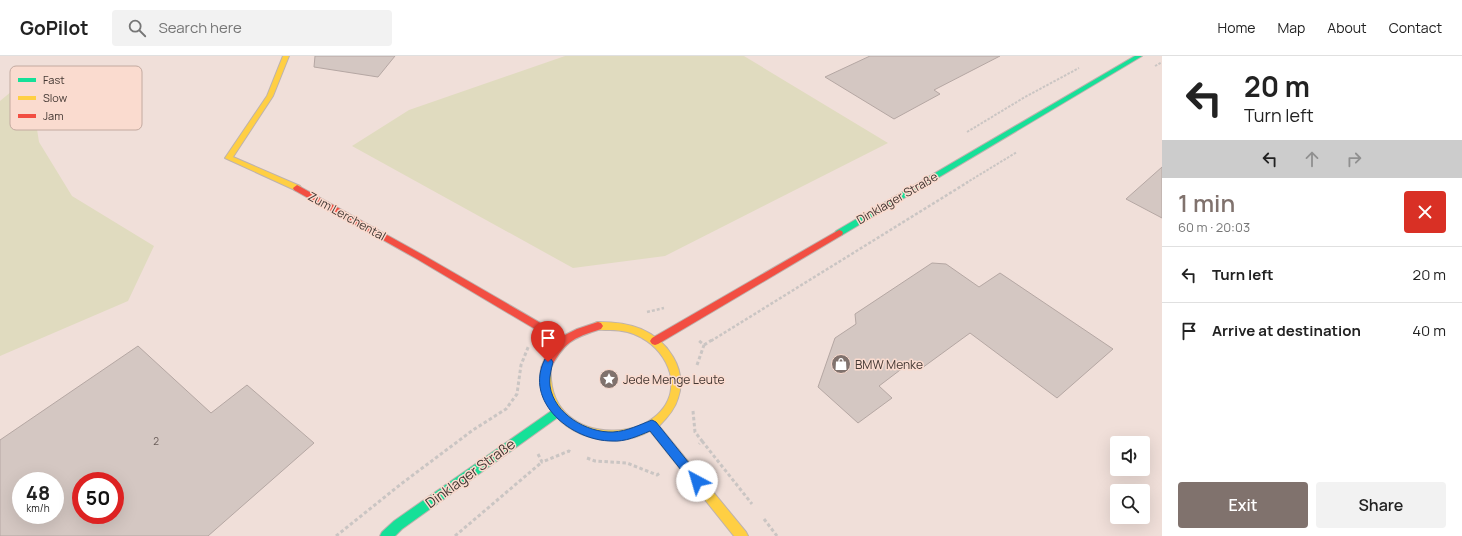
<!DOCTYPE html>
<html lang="en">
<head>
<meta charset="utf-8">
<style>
	body { margin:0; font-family:Manrope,sans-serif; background:#f2f2f2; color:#222; height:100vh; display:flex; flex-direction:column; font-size:15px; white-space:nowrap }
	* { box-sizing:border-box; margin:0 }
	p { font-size:13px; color:#767676 }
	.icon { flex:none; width:22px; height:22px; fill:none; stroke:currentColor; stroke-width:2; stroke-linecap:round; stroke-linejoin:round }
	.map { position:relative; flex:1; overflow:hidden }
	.side { display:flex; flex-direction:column; background:#fff; width:300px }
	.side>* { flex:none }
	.guide { background:#fff; color:#222; overflow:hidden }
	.buttons { position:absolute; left:1110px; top:380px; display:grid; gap:8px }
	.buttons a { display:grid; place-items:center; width:40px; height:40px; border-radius:4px; background:#fff; box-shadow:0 4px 16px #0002; font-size:20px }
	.speed { position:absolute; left:12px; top:416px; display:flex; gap:8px; font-size:20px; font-weight:700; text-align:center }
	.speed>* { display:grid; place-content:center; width:52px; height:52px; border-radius:50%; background:#fff; box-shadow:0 4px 16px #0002; line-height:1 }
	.speed small { font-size:10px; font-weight:400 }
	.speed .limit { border:6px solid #d22; background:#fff; color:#111 }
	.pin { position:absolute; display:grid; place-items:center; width:34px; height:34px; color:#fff; margin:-41px -17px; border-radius:50% 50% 50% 0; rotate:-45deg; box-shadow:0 0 4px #0007 }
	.pin .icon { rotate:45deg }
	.me { position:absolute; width:44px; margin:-22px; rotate:321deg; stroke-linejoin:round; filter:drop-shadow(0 0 3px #0008) }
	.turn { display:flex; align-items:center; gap:14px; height:84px; padding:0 16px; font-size:18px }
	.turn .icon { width:52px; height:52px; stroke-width:2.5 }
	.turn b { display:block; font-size:28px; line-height:34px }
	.lanes { display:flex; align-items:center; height:38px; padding:0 16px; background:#0003; justify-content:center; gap:20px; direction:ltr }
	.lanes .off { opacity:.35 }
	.round { display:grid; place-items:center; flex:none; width:42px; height:42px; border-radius:4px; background:#f2f2f2 }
	.summary { display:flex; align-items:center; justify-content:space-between; height:68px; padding:0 16px }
	h1 { font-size:24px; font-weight:600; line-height:30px; color:#80726d }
	.cta { display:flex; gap:8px; margin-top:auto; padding:8px 16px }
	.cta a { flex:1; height:46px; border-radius:4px; background:#80726d; color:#fff; font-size:16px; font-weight:600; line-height:46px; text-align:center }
	.cta a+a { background:#f2f2f2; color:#222 }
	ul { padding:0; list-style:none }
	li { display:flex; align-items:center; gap:12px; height:56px; padding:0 16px; border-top:1px solid #e0e0e0 }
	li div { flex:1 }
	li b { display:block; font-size:15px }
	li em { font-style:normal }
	header { display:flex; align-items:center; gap:24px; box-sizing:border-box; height:56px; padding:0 20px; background:#fff; border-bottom:1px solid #e0e0e0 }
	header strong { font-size:19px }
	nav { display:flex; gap:22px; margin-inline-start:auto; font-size:14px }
	.search { width:280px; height:36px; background:#f2f2f2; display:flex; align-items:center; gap:10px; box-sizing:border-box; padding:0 14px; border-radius:4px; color:#767676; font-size:15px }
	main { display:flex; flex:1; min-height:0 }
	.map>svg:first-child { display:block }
	.green { fill:#e0dbbf }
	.building { fill:#d4c7c2; stroke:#b5a7a3; fill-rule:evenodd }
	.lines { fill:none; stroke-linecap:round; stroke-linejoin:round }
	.fast-casing { stroke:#beb2ad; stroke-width:2 }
	.slow-casing { stroke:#beb2ad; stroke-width:2 }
	.jam-casing { stroke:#beb2ad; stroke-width:2 }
	.path-far2 { stroke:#cac5c3; stroke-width:2; stroke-dasharray:2.5 1.5; stroke-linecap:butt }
	.path-far1 { stroke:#cac5c3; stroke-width:2.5; stroke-dasharray:3 2; stroke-linecap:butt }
	.path { stroke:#cac5c3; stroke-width:3; stroke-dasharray:3.5 2.5; stroke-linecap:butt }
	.fast { fill:#16e098; fill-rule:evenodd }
	.slow { fill:#ffcf43; fill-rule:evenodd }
	.jam { fill:#f24e42; fill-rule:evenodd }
	.route { fill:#1a73e8; stroke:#114b97 }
	.labels { text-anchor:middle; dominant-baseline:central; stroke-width:3; stroke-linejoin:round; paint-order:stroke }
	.number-label { font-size:10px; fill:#695c58 }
	.street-label { font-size:12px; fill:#443833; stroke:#fadbcf }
	.poi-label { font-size:12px; fill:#443833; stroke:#fadbcf; text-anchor:start }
	.near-street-label { font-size:14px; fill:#443833; stroke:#fadbcf }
	.key { fill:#fadbcf; stroke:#c3aaa0; stroke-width:1 }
	.key-label { font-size:11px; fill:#443833 }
</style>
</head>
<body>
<header>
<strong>GoPilot</strong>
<div class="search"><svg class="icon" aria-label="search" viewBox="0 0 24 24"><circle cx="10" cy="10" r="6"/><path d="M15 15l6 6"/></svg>Search here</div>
<nav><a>Home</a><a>Map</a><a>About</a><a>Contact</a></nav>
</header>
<main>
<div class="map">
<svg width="1162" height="480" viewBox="0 0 1162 480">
	<rect width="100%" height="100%" fill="#f0dfd9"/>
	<path class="green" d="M 565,0 L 744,0 L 888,87 L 665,200 L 573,212 L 352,90 L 409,54 Z
		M 30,28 L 39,86 L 72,140 L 154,190 L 128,245 L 0,300 L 0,45 L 12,35 Z"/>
	<path class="building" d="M 315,0 L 395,0 L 378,21 L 314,11 Z
		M 870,0 L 1000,0 L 934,34 L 940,38 L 894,63 L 825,21 Z
		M 1162,111 L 1162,162 L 1126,143 Z
		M 932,207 L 946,208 L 979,231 L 1000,217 L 1113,293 L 1057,342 L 970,277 L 922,312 L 912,305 L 879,330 L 892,342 L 858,367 L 818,331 L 835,282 L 856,268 L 855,258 Z
		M 138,290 L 211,357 L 247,329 L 314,387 L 208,480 L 0,480 L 0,384 ZM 21,425 L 55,425 L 55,459 L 21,459 ZM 81,425 L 115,425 L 115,459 L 81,459 Z"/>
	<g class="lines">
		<g class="fast-casing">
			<path id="fast" d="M 1135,0 L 1142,0 L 842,179 L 836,179 L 835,177 L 836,175 Z
				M 557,351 L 561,353 L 562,356 L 561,359 L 402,473 L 395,480 L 380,480 L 382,476 L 394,465 Z"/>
		</g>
		<g class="slow-casing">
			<path id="slow" d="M 283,0 L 289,0 L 273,40 L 233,101 L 300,130 L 301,132 L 297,135 L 225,102 L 267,40 Z
				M 598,266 C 613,266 627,267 641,273 C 667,284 688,313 678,342 C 675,353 667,362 659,370 L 746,476 L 748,480 L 734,480 L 650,375 C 613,396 558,381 543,339 C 540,331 538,318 543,309 L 546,308 L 549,309 L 551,312 C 545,401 686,388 670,317 C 666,302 655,289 642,282 C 632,276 621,274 610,274 C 605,274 600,274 595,273 L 593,270 L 595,267 Z"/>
		</g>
		<g class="jam-casing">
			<path id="jam" d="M 297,129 L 423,199 L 563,280 L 577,273 L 598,266 L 601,267 L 603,270 L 601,273 C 572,282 564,286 549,315 L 546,316 L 543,315 L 541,312 L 546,300 L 557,286 L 417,203 L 294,134 L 293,132 Z
				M 839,174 L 842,175 L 843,177 L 842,179 L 658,288 L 655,289 L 652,288 L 650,285 L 652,282 Z"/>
		</g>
		<path class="path-far2" d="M 1155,10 L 1162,6
			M 967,76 L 1025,41 L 1079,12
			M 966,127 L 1017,96"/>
		<path class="path-far1" d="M 647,256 L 664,252
			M 711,285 L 968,126"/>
		<path class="path" d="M 704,289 L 712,284
			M 697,309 L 704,289 L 698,284
			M 693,355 L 695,376 L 702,385 L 699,388
			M 702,385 L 752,448
			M 538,398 L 542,406 L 569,395 L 571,396
			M 587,402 L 595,405 L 627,407 L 657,419 L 660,417
			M 764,463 L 777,480
			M 336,480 L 401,428 L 473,374 L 506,353 L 517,338 L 521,309 L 529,289
			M 455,480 L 542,406"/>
		<use href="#fast" class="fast"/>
		<use href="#slow" class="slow"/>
		<use href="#jam" class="jam"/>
	</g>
	<path class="route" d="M 548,302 L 551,303 L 553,306 C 551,314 549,322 550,330 C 554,358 587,377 613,376 C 628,375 639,369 652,364 L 656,366 L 701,422 L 703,425 L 701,429 L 697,431 L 693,429 L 650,375 C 638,380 625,386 612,385 C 572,385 523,346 545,303 Z"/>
	<defs>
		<g id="shop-disc" transform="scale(1)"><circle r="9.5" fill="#80726d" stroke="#fadbcf"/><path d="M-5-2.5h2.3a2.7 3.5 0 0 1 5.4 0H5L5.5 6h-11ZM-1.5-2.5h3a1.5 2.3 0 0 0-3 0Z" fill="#fff"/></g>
		<g id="sight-disc" transform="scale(1)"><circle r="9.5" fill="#80726d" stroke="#fadbcf"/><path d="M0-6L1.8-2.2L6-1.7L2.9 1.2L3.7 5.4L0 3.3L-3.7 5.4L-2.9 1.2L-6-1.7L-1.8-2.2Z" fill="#fff"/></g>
	</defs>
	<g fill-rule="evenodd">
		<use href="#shop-disc" x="841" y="308"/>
		<use href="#sight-disc" x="609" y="323"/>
	</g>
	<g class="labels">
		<g class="number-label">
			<text x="156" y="385">2</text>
		</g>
		<g class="street-label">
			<text transform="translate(897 142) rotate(-30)">Dinklager Straße</text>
			<text transform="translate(347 160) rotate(29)">Zum Lerchental</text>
		</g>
		<g class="poi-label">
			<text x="855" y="308">BMW Menke</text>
			<text x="623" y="323">Jede Menge Leute</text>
		</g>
		<g class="near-street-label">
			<text transform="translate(470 417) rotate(-36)">Dinklager Straße</text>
		</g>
	</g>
	<rect x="10" y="10" width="132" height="64" rx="6" class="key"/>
	<rect x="18" y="22" width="18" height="4" fill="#16e098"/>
	<rect x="18" y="40" width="18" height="4" fill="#ffcf43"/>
	<rect x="18" y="58" width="18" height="4" fill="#f24e42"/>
	<g class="key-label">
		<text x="43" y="28">Fast</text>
		<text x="43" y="46">Slow</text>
		<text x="43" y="64">Jam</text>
	</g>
</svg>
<div class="buttons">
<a><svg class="icon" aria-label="sound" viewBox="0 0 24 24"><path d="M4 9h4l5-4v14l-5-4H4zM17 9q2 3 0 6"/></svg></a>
<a><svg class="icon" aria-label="search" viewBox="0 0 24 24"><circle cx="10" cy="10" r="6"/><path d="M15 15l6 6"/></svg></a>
</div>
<div class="speed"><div>48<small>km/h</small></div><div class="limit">50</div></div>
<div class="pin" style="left:548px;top:306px;background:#d93025"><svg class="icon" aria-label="arrive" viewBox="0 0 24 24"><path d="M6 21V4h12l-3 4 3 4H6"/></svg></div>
<svg class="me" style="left:697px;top:425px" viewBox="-20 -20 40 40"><circle r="19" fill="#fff"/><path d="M0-13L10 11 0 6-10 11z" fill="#1a73e8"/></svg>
</div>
<section class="side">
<div class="guide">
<div class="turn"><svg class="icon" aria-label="left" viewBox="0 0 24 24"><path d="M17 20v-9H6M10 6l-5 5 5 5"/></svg><div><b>20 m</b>Turn left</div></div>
<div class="lanes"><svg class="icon" aria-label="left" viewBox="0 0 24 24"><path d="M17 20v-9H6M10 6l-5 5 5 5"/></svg><svg class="icon off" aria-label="ahead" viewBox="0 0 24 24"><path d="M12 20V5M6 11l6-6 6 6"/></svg><svg class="icon off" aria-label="right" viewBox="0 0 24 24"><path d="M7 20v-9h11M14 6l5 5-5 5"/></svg></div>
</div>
<div class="summary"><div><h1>1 min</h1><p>60 m · 20:03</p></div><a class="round" style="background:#d93025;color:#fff"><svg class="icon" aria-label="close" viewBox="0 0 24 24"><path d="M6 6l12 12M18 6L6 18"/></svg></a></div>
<ul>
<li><svg class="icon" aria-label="left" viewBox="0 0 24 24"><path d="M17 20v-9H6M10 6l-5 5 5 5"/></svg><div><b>Turn left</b></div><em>20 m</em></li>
<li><svg class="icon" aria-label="arrive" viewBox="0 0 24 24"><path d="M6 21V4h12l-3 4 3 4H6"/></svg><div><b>Arrive at destination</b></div><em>40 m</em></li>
</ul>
<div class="cta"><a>Exit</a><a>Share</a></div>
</section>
</main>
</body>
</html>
